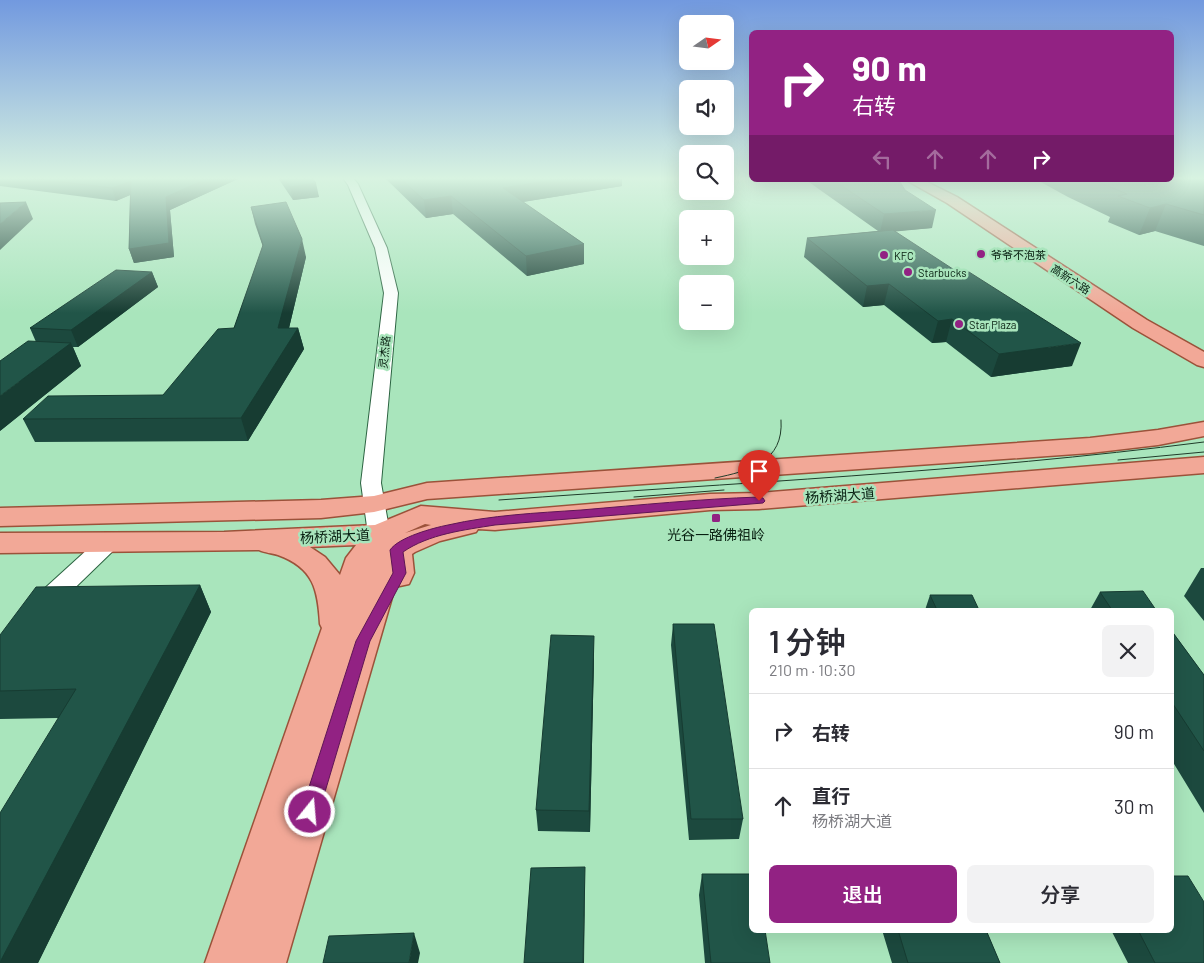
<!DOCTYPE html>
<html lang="zh">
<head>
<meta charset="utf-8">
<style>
	body { margin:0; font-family:Barlow,"Noto Sans SC",sans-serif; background:#f2f2f3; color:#2b2b33; height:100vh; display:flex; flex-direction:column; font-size:19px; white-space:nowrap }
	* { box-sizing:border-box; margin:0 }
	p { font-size:16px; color:#7c7c81 }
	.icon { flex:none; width:28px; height:28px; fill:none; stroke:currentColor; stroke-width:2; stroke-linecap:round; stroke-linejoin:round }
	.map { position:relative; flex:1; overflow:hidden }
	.drawer { position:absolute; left:749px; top:608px; width:425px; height:325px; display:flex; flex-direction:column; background:#fff; border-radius:8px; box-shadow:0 5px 20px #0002 }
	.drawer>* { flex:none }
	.top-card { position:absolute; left:749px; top:30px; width:425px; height:152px; border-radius:8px; box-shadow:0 5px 20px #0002; background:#922283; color:#fff; overflow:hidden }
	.needle { width:32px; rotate:76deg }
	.tools { position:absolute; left:679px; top:15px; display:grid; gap:10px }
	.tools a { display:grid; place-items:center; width:55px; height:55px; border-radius:8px; background:#fff; box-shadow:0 5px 20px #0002; font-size:25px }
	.pin { position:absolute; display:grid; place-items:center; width:42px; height:42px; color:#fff; margin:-51px -21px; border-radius:50% 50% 50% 0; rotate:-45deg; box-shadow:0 0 5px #0007 }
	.pin .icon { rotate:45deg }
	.me { position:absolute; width:55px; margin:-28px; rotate:17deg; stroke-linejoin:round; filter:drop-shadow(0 0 4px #0008) }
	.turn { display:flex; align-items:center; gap:18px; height:105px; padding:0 20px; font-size:22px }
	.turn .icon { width:65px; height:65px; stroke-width:2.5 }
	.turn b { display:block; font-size:35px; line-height:42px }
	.lanes { display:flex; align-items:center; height:48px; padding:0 20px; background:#0003; justify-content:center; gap:25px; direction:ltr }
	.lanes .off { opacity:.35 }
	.round { display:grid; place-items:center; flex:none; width:52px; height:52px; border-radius:8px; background:#f2f2f3 }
	.head { display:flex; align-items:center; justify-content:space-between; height:85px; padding:0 20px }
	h1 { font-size:30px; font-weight:600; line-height:38px }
	.cta { display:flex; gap:10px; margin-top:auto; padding:10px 20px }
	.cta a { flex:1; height:58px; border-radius:8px; background:#922283; color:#fff; font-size:20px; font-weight:600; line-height:58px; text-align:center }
	.cta a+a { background:#f2f2f3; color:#2b2b33 }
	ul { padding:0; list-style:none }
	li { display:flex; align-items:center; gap:15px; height:75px; padding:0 20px; border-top:1px solid #e1e1e2 }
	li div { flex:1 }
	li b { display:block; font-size:19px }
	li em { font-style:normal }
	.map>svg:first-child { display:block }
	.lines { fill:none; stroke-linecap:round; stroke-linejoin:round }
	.minor-casing { stroke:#2b6341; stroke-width:2 }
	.major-casing { stroke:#9b523a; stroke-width:3 }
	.minor { fill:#fff; fill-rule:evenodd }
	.major { fill:#f2a897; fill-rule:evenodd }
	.tram { stroke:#203c2a; stroke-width:1 }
	.wall { fill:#1c493e }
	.shaded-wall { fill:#173c32 }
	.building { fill:#215548; stroke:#173c32 }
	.route { fill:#922283; stroke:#5f1655 }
	.poi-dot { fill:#922283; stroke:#a9e5bc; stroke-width:2 }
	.labels { text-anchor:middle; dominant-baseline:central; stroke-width:5; stroke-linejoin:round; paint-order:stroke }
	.far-poi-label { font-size:11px; fill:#071e10; stroke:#a9e5bc; text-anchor:start }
	.far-street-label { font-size:11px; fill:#071e10; stroke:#a9e5bc }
	.street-label { font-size:14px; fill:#071e10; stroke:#a9e5bc }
	.poi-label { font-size:14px; fill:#071e10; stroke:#a9e5bc }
</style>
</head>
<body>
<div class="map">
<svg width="1204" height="963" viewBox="0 0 1204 963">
	<rect width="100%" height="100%" fill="#a9e5bc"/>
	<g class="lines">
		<g class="minor-casing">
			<path id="minor" d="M 343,178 L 353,178 L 358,184 L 387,248 L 398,293 L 381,483 L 390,534 L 387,539 L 379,541 L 371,539 L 368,534 L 361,483 L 384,293 L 375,248 L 348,185 Z
				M 108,536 L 116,538 L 119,543 L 116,548 L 51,611 L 42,614 L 33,611 L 30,605 L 33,599 L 100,538 Z"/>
		</g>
		<g class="major-casing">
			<path id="major" d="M 906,180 L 923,180 L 957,197 L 1147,320 L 1204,352 L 1204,367 L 1197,365 L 1133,328 L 947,203 Z
				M 1204,422 L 1204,436 L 1158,445 L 1090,453 L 427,499 L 374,512 L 321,518 L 0,526 L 0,508 L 321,500 L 374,496 L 427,483 L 1090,438 L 1158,430 Z
				M 1204,457 L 1204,473 L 759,509 L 710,510 L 495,530 L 478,529 L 476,532 L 440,541 L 415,552 L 412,554 L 414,573 L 409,584 L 395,587 L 286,963 L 205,963 L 322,628 L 320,624 C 318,590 314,568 278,555 C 272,553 265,553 259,550 L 0,553 L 0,533 L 224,532 L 375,525 L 421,506 L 495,512 L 710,494 L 759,493 ZM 425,524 L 431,525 L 405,533 ZM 356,545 L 346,558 L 340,575 L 325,557 L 310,547 Z"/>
		</g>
		<use href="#minor" class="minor"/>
		<use href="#major" class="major"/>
		<path class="tram" d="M 1118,460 L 1204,452
			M 715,478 C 749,471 784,462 781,420
			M 634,497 L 724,490
			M 499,500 C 734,483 970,472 1204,442"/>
	</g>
	<path class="wall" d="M 0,178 L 240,178 L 170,210 L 174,257 L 134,263 L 129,249 L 130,195 L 116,201 L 0,186 Z
		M 278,178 L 312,178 L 319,197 L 293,200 Z
		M 385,178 L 622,178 L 622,186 L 523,202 L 584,244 L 584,264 L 527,276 L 453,214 L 426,218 Z
		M 1204,178 L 1204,246 L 1155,231 L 1139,235 L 1108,222 L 1110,217 L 1068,197 L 1037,180 L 1171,180 Z
		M 806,180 L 896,180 L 932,228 L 895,231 L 1072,366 L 991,377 L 946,342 L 932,343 L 884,305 L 863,307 L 804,257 L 807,238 L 878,231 Z
		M 251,207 L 306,257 L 289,328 L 298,328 L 304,349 L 248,441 L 35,442 L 23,419 L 163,395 L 234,328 L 263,247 L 255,224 Z
		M 152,272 L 158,287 L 78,347 L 73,347 L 81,366 L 0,431 L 36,342 L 30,328 Z
		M 1201,568 L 1204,568 L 1204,621 L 1184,596 Z
		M 200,585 L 211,612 L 38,963 L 0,963 L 58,718 L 0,719 L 0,635 Z
		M 1100,592 L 1156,610 L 1090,610 Z
		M 930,595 L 979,610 L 925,610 Z
		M 673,624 L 743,819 L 739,839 L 689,840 L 671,645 Z
		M 1171,630 L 1204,675 L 1204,813 L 1171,759 Z
		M 594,657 L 590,832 L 538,831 L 536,810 Z
		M 702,874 L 770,963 L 705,963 L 699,895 Z
		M 882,930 L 986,930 L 1000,963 L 892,963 Z
		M 1111,930 L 1171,930 L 1204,963 L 1128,963 Z"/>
	<path class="shaded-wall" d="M 208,178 L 240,178 L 170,210 L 174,257 L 134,263 L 129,249 L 166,197 Z
		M 564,178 L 622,178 L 622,186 L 504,205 L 503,188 Z
		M 131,181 L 135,193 L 116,201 L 112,188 Z
		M 316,183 L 319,197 L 293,200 L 290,187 Z
		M 451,196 L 453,214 L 426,218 L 424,200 Z
		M 26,202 L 33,219 L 0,250 L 0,224 Z
		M 1166,204 L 1155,231 L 1139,235 L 1150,208 Z
		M 936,210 L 932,228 L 880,233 L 884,214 Z
		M 302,239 L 306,257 L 284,349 L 278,328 Z
		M 584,244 L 584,264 L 527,276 L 526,256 Z
		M 152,272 L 158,287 L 78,347 L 71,330 Z
		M 889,284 L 884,305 L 863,307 L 867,286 Z
		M 952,319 L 946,342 L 932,343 L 938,321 Z
		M 298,328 L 304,349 L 248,441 L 241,418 Z
		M 71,343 L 81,366 L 0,431 L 0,396 Z
		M 1081,343 L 1072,366 L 991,377 L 999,354 Z
		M 200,585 L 211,612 L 38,963 L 0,963 L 0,962 Z
		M 594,636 L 594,657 L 590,832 L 589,811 Z
		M 585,867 L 585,888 L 584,963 L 583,963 Z
		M 414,933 L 420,953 L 418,963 L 409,963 Z"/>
	<path class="building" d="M 29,178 L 208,178 L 166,197 L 169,243 L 129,249 L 131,181 L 112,188 Z
		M 283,178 L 312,178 L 316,183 L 290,187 Z
		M 400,178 L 564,178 L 503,188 L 584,244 L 526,256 L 451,196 L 424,200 Z
		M 1171,178 L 1204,178 L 1204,215 L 1166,204 L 1150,208 L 1118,196 L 1127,194 L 1094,180 L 1171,180 Z
		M 833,180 L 896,180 L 900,182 L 905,190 L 936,210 L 884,214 Z
		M 26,202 L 0,224 L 0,203 Z
		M 286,202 L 302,239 L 278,328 L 298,328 L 241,418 L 23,419 L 48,396 L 163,395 L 218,329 L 234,328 L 263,245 L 251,207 Z
		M 893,230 L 959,273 L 969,272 L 1081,343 L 999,354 L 952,319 L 938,321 L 889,284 L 867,286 L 807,238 Z
		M 116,270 L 152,272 L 71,330 L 30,328 Z
		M 28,341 L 71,343 L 0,396 L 0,361 Z
		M 200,585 L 0,962 L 0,813 L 76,689 L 0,691 L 0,635 L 36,587 Z
		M 1143,591 L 1156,610 L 1112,610 L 1100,592 Z
		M 930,595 L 972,595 L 979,610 L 937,610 Z
		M 673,624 L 714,624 L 743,819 L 691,819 Z
		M 1171,630 L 1204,675 L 1204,751 L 1171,701 Z
		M 551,635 L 594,636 L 589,811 L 536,810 Z
		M 585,867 L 583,963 L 524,963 L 531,868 Z
		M 702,874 L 751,874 L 751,930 L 765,930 L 770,963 L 711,963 Z
		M 1171,876 L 1188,876 L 1204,902 L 1204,963 L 1155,963 L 1138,930 L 1171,930 Z
		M 898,930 L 986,930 L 1000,963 L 908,963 Z
		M 414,933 L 409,963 L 323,963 L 329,936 Z"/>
	<linearGradient id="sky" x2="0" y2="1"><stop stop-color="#7299df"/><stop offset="0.57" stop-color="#d8f3e1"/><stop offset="1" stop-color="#d8f3e1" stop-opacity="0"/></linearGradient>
	<rect width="1204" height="313" fill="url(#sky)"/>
	<path class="route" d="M 759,497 L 763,498 L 765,501 L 763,503 L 495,525 C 464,530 429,534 403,552 L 406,573 L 370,641 L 319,812 L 316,817 L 310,820 L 304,817 L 301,812 L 356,641 L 393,573 L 390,550 C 399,537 433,528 448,525 C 492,515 536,513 581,510 C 640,505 699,499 759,497 Z"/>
	<g class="poi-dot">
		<circle cx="981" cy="254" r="5"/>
		<circle cx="884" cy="255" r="5"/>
		<circle cx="908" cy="272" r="5"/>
		<circle cx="959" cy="324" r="5"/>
		<rect x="711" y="513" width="10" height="10" rx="2.5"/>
	</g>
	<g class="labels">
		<g class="far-poi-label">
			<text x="991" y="254">爷爷不泡茶</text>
			<text x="894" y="255">KFC</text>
			<text x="918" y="272">Starbucks</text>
			<text x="969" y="324">Star Plaza</text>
		</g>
		<g class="far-street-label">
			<text transform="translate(1071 279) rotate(33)">高新六路</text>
			<text transform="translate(384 352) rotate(-84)">灵杰路</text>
		</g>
		<g class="street-label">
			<text transform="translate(840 495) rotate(-4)">杨桥湖大道</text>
			<text transform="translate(335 536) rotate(-3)">杨桥湖大道</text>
		</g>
		<g class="poi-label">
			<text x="716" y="534">光谷一路佛祖岭</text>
		</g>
	</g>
</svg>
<div class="tools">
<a><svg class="needle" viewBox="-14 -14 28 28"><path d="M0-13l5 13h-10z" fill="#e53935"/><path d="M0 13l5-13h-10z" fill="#7c7c81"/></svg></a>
<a><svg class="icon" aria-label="sound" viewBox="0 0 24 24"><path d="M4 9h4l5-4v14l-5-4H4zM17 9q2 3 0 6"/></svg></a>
<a><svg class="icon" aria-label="search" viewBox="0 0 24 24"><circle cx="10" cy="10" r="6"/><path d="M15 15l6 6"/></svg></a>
<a>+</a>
<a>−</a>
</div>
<div class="pin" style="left:759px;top:501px;background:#d93025"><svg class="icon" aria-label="arrive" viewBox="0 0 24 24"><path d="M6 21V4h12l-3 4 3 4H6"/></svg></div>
<svg class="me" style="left:310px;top:812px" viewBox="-20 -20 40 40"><circle r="17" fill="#922283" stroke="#fff" stroke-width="3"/><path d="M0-11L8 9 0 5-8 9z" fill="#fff"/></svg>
<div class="top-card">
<div class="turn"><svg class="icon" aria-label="right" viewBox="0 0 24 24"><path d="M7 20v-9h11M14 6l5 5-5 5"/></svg><div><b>90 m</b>右转</div></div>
<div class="lanes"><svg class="icon off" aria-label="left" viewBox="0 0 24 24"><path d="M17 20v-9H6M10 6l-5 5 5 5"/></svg><svg class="icon off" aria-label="ahead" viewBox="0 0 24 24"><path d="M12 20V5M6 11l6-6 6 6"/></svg><svg class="icon off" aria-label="ahead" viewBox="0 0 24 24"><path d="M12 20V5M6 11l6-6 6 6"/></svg><svg class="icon" aria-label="right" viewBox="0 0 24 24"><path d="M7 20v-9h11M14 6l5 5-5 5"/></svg></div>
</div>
<section class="drawer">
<div class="head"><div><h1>1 分钟</h1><p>210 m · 10:30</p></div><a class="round"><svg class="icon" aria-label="close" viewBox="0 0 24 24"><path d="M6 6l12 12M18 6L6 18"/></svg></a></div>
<ul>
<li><svg class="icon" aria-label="right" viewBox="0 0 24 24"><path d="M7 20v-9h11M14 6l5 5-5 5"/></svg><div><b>右转</b></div><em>90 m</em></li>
<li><svg class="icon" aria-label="ahead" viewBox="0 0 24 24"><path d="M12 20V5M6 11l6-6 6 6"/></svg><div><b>直行</b><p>杨桥湖大道</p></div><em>30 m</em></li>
</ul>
<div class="cta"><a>退出</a><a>分享</a></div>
</section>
</div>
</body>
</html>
